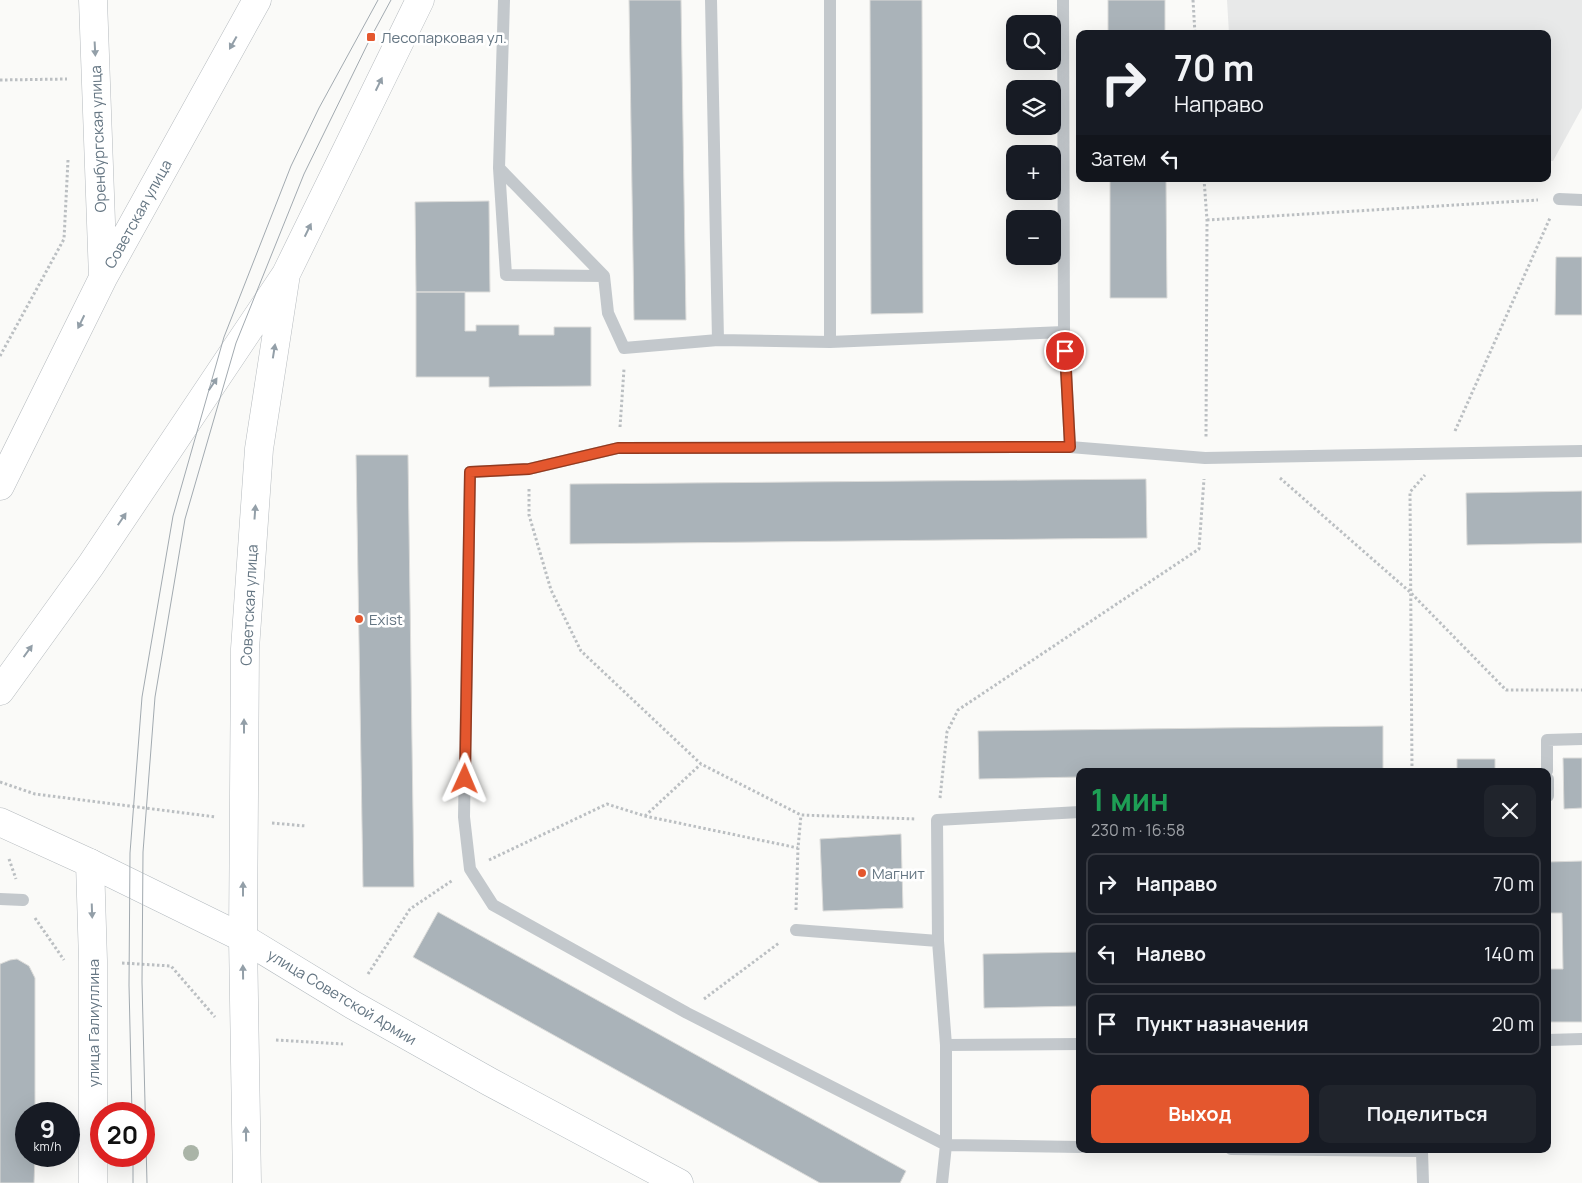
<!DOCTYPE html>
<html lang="ru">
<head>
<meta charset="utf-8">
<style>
	body { margin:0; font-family:Manrope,sans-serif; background:#20242c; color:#f1f3f6; height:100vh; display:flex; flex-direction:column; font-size:19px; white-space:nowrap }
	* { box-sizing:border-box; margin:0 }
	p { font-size:16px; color:#9ea1a6 }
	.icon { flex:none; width:28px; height:28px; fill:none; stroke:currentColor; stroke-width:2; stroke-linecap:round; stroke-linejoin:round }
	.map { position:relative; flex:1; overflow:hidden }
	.drawer { position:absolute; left:1076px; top:768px; width:475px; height:385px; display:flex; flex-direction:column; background:#171b24; border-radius:10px; box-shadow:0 5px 20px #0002 }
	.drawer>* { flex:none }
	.guide { position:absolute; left:1076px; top:30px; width:475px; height:152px; border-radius:10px; box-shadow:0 5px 20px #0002; background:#171b24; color:#f1f3f6; overflow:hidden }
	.tools { position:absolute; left:1006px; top:15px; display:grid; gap:10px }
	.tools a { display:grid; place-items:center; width:55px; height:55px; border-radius:10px; background:#171b24; box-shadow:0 5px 20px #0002; font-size:25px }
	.speed { position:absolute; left:15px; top:1102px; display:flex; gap:10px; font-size:25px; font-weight:700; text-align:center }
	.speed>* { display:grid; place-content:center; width:65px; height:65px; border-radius:50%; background:#171b24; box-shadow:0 5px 20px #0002; line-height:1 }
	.speed small { font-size:12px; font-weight:400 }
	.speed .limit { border:8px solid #d22; background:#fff; color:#111 }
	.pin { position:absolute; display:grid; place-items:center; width:42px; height:42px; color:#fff; margin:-21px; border:2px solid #fff; border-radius:50%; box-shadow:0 1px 5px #0007 }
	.me { position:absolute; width:55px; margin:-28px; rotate:1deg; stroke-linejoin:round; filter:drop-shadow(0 0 4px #0008) }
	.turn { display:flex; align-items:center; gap:18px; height:105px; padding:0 15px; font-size:22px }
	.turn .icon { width:65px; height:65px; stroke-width:2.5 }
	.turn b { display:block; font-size:35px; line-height:42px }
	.then { display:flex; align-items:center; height:48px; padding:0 15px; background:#0003; gap:10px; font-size:19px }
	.round { display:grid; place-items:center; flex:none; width:52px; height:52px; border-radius:10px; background:#20242c }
	.overview { display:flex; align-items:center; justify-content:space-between; height:85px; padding:0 15px }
	h1 { font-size:30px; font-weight:700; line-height:38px; color:#1e9e55 }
	.action { display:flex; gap:10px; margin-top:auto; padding:10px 15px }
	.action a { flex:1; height:58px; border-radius:10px; background:#e4572e; color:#fff; font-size:20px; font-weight:700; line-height:58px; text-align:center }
	.action a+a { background:#20242c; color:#f1f3f6 }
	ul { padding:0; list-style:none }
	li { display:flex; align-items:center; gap:15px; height:62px; margin:0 10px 8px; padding:0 5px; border:2px solid #363941; border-radius:10px }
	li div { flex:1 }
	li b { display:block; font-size:19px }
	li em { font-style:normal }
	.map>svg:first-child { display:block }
	.built { fill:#e8e9e9 }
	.building { fill:#aab3b9; stroke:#dcdcda }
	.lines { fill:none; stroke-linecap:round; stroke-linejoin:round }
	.secondary-casing { stroke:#b3babf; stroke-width:29 }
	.primary-casing { stroke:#b5babe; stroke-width:29 }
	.path { stroke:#bbbfc2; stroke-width:3; stroke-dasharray:2.5 2.5; stroke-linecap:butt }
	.lane { stroke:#c3c8cc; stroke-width:12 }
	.secondary { stroke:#fff; stroke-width:28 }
	.primary { stroke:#fff; stroke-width:28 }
	.tram { stroke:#a2aab0; stroke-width:1 }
	.tree { fill:#aab4a7 }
	.oneway { fill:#939fa8 }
	.route-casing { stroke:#94391e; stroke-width:12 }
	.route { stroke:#e4572e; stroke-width:9 }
	.poi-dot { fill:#e4572e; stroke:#fff; stroke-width:2 }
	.labels { text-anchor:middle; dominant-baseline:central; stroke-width:5; stroke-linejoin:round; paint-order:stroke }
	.poi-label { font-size:15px; fill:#657683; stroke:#fff; text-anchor:start }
	.street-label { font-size:15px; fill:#657683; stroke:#fff }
</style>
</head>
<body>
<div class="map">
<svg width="1582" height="1183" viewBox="0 0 1582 1183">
	<rect width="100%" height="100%" fill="#fafaf8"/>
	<path class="built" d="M 1227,0 L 1582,0 L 1582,108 L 1553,161 L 1548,161 L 1548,34 L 1229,34 Z"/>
	<path class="building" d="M 629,0 L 681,0 L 686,320 L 634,320 Z
		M 870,0 L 922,0 L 923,313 L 871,314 Z
		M 1108,0 L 1165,0 L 1165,34 L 1108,34 Z
		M 1110,179 L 1166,179 L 1167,298 L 1110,298 Z
		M 489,201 L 490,292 L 416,292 L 415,202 Z
		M 1556,257 L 1582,257 L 1582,315 L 1555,315 Z
		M 416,292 L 465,292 L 465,331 L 476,331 L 476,325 L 519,325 L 519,335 L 554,335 L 554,327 L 591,327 L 591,386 L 489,387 L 489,377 L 416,377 Z
		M 356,455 L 408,455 L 414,887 L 363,887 Z
		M 1146,479 L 1147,538 L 570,544 L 570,484 Z
		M 1582,491 L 1582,543 L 1467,545 L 1466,493 Z
		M 1383,726 L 1383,771 L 1080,771 L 1080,777 L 979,779 L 978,731 Z
		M 1563,758 L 1582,758 L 1582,808 L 1564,809 Z
		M 1457,759 L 1495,759 L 1495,771 L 1457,771 Z
		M 901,834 L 903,908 L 823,911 L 820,839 Z
		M 1582,861 L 1582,1022 L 1548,1022 L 1548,969 L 1563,969 L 1562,913 L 1548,913 L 1548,862 Z
		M 438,912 L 906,1171 L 900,1183 L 820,1183 L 413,957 Z
		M 1080,952 L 1080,1006 L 984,1008 L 983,954 Z
		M 17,959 L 29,966 L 35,978 L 35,1114 L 26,1114 L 26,1156 L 35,1156 L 34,1183 L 0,1183 L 0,964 L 10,960 Z"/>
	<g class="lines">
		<g class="secondary-casing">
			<path id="secondary" d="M 90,863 L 243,938 L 353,1005 L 490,1082 L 679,1183"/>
		</g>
		<g class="primary-casing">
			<path id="primary" d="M 93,0 L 103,278
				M 0,486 L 103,278 L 257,0
				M 0,691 L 91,565 L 286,274 L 420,0
				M 0,822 L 90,863 L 93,961 L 93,1183
				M 247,1183 L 243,938 L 245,649 L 259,449 L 286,274"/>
		</g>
		<path class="path" d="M 1193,0 L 1195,34
			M 0,80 L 67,79
			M 1204,179 L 1207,220 L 1206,437
			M 1207,220 L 1538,200
			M 0,356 L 64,239 L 68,160
			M 620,427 L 624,369
			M 1455,431 L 1550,218
			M 1280,478 L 1410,592 L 1506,690 L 1582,690
			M 529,489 L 529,515 L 551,590 L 581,651 L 701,764 L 801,815 L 916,819
			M 1412,771 L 1410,492 L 1425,475
			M 0,782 L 35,794 L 216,817
			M 940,798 L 947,732 L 958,710 L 1199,549 L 1204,479
			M 645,816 L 701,764
			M 272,823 L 306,826
			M 9,859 L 16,879
			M 489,860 L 607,804 L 645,816 L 798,848
			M 796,910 L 798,848 L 801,815
			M 35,918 L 64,960
			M 122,963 L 171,966 L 215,1017
			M 368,974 L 410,909 L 453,880
			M 704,999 L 779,943
			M 276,1040 L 343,1044"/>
		<path class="lane" d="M 504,0 L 499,168 L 604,276
			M 711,0 L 718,340
			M 1063,0 L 1064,332 L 1070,447
			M 499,168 L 506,275 L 604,276 L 608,313 L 624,348 L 718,340 L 830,342 L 1064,332
			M 1559,199 L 1582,200
			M 830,342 L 830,0
			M 1547,771 L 1547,740 L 1582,739
			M 1548,779 L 1548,796
			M 1080,812 L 937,820 L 938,941 L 946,1045 L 946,1145 L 687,1013 L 493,905 L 470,869 L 464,817 L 470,472 L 529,469 L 618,448 L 1070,447 L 1205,458 L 1582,451
			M 0,899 L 23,900
			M 796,930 L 938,941
			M 1548,1040 L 1582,1039
			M 946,1045 L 1080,1044
			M 1231,1149 L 1422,1151 L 1423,1183
			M 942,1183 L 946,1145 L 1080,1147"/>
		<use href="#secondary" class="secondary"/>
		<use href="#primary" class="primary"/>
		<path class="tram" d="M 132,1114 L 129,985 L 130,853 L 142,697 L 173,516 L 224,337 L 291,166 L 319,108 L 378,0
			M 133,1156 L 133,1183
			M 147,1183 L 142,982 L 143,852 L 155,697 L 185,519 L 236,343 L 304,174 L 371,37 L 391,0"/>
	</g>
	<circle class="tree" cx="191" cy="1153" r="8"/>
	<defs><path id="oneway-solid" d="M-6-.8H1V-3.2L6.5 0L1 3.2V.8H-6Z" transform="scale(1.25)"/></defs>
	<g class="oneway">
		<use href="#oneway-solid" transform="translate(233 43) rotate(119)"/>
		<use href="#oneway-solid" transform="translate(95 49) rotate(87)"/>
		<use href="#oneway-solid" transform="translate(379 84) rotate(-64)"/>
		<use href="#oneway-solid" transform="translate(308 230) rotate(-64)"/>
		<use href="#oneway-solid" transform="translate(81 322) rotate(116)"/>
		<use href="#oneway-solid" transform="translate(274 351) rotate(-81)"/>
		<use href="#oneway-solid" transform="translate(213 384) rotate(-56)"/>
		<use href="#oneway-solid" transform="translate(255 512) rotate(-86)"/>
		<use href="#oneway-solid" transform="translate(122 519) rotate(-56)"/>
		<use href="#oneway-solid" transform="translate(28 651) rotate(-54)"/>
		<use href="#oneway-solid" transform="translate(244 726) rotate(-90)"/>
		<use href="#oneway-solid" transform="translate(243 889) rotate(-90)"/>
		<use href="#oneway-solid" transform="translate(92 911) rotate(88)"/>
		<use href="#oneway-solid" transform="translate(243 972) rotate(-91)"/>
		<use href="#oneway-solid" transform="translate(246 1134) rotate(-91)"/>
	</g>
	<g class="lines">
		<g class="route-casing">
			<path id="route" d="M 465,779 L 470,472 L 529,469 L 618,448 L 1070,447 L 1065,351"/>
		</g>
		<use href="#route" class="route"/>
	</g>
	<g class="poi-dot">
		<rect x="366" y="32" width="10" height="10" rx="2.5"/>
		<circle cx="359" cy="619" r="5"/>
		<circle cx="862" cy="873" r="5"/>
	</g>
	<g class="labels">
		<g class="poi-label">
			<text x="381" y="37">Лесопарковая ул.</text>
			<text x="369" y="619">Exist</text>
			<text x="872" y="873">Магнит</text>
		</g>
		<g class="street-label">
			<text transform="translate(98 139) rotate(-92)">Оренбургская улица</text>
			<text transform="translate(138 214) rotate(-61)">Советская улица</text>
			<text transform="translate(249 605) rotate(-87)">Советская улица</text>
			<text transform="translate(342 997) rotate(31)">улица Советской Армии</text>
			<text transform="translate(93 1023) rotate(-90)">улица Галиуллина</text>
		</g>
	</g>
</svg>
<div class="tools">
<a><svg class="icon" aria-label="search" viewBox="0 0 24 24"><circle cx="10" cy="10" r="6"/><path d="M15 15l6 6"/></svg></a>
<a><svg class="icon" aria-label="layers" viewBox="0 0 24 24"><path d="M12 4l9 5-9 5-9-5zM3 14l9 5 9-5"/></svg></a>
<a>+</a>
<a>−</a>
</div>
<div class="speed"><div>9<small>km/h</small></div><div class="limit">20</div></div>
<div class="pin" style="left:1065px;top:351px;background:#d93025"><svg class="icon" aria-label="arrive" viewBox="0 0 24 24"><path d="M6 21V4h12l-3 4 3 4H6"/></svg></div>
<svg class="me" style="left:465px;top:779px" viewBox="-20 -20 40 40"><path d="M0-17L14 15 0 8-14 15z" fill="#e4572e" stroke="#fff" stroke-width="4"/></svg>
<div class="guide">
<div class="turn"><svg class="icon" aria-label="right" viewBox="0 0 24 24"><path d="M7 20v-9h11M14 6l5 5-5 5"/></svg><div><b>70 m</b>Направо</div></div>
<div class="then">Затем<svg class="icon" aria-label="left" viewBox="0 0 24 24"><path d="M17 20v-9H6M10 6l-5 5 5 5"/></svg></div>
</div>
<section class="drawer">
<div class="overview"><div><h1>1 мин</h1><p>230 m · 16:58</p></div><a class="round"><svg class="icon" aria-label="close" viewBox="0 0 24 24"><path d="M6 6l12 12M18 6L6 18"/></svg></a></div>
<ul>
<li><svg class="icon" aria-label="right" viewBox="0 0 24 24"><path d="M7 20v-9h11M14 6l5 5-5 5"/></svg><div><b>Направо</b></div><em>70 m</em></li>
<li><svg class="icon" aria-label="left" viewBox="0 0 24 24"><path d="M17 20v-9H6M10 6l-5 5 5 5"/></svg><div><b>Налево</b></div><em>140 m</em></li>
<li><svg class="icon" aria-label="arrive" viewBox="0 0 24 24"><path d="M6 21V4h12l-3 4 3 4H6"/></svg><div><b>Пункт назначения</b></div><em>20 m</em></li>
</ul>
<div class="action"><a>Выход</a><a>Поделиться</a></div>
</section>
</div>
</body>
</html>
